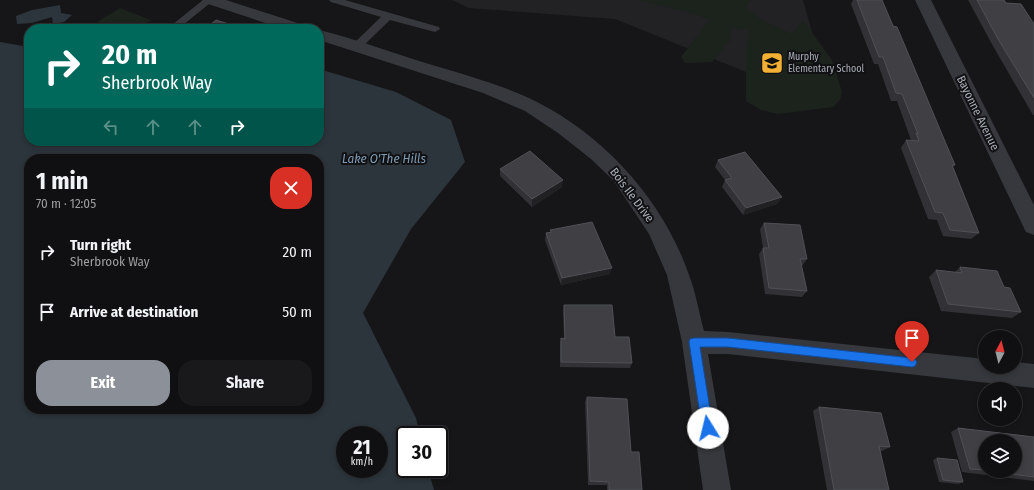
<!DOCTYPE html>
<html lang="en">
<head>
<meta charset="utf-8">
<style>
	body { margin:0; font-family:"Fira Sans Condensed",sans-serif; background:#19191b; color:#f1f3f6; height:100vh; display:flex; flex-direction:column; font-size:15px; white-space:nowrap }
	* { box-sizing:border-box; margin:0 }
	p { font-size:13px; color:#9c9d9f }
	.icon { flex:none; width:22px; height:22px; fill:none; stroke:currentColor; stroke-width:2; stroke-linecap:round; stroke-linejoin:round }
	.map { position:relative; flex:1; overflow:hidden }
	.side { position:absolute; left:24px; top:154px; width:300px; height:260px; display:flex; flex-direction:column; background:#101012; border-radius:16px; box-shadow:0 2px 6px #0003,0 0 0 1px #303032 }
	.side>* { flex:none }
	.banner { position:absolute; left:24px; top:24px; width:300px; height:122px; border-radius:16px; box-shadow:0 2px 6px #0003,0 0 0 1px #303032; background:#00695c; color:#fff; overflow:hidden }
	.needle { width:26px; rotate:7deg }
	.buttons { position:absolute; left:978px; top:330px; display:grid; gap:8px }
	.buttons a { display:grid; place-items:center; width:44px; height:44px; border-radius:50%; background:#101012; box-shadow:0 2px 6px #0003,0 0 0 1px #303032; font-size:20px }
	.speed { position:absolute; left:336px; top:426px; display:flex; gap:8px; font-size:20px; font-weight:700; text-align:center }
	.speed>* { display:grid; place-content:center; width:52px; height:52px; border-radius:50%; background:#101012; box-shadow:0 2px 6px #0003,0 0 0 1px #303032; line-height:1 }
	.speed small { font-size:10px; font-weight:400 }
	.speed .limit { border:2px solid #111; border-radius:6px; background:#fff; color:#111 }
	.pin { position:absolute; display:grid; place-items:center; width:34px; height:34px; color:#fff; margin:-41px -17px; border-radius:50% 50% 50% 0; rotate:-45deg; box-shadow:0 0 4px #0007 }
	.pin .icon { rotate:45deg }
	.me { position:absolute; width:44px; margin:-22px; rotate:351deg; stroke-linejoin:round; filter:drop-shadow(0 0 3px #0008) }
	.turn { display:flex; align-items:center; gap:14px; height:84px; padding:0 12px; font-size:18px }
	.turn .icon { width:52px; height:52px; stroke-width:2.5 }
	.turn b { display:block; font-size:28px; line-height:34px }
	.lanes { display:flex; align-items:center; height:38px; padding:0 12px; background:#0003; justify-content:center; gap:20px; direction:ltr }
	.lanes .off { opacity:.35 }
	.round { display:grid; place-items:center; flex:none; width:42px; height:42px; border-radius:16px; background:#19191b }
	.summary { display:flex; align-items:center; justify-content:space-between; height:68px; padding:0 12px }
	h1 { font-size:24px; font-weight:700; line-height:30px }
	.cta { display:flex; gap:8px; margin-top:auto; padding:8px 12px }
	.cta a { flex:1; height:46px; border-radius:16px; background:#8c9099; color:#fff; font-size:16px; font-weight:700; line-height:46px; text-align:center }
	.cta a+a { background:#19191b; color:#f1f3f6 }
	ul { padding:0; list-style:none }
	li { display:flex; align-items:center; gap:12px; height:60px; padding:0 12px }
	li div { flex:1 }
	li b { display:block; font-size:15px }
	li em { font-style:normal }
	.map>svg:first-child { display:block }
	.built { fill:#222225 }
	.green { fill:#1c231d }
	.water { fill:#2c353c; fill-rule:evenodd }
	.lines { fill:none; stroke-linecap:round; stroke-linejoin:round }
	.lane { fill:#37383d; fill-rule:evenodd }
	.street { fill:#37383d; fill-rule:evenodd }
	.wall { fill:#323236; fill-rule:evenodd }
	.shaded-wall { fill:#212124 }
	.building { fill:#3f3f44; stroke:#4f5156 }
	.route { fill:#1a73e8; stroke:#114b97 }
	.labels { text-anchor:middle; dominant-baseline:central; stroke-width:4; stroke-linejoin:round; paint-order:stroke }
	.far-poi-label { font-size:10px; fill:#a8adb8; stroke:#111113; text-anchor:start }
	.street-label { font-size:12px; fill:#a8adb8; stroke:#111113 }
	.water-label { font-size:13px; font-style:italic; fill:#7f9bb3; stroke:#111113 }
</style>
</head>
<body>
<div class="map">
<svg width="1034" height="490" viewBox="0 0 1034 490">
	<rect width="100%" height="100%" fill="#161618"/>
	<path class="built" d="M 452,0 L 803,0 L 833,107 L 615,19 L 469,8 Z"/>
	<path class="green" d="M 637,0 L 752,0 L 745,6 L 760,19 L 792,34 L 803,20 L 832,60 L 842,92 L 840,100 L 833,107 L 778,114 L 761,110 L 746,101 L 746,46 L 749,31 L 732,27 L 731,39 L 712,62 L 685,63 L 681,57 L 709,20 L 693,13 Z
		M 120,8 L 151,20 L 138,29 L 114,29 L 97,22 Z"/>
	<path class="water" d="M 60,5 L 61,13 L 72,15 L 64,22 L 53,24 L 52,17 L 32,23 L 17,24 L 16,16 L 32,10 Z
		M 0,42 L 29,47 L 29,141 L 319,141 L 319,69 L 396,92 L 451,120 L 465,162 L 411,229 L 363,313 L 416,418 L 420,435 L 405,435 L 405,469 L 428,469 L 434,490 L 0,490 ZM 29,159 L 319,159 L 319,409 L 29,409 ZM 345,435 L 379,435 L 379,469 L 345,469 Z"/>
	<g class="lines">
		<path class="lane" d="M 203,0 L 214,0 L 178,29 L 167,29 Z
			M 329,0 L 345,0 L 439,27 L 440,29 L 435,32 L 390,20 L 360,49 L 352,49 L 351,47 L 352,45 L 381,17 L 331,2 Z"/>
		<path class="street" d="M 202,0 L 226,0 L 307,26 L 309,29 L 284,29 L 205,3 Z
			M 915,0 L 931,0 L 1034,205 L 1034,235 L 1026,232 L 1023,226 Z
			M 319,30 C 356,39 392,53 429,64 C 465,75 503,85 537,102 C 606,137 664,202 689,275 C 696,293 699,313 704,331 L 728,332 L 985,359 L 985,367 L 1015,367 L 1015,362 L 1034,364 L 1034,388 L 728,354 L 708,354 L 731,490 L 703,490 L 682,342 L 667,275 L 649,234 L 614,181 L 591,159 L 558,133 L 525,111 L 483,93 L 319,40 Z"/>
	</g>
	<path class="wall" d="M 853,0 L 882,0 L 955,165 L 953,167 L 979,233 L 971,239 L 943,236 L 937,220 L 928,219 L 901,148 L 906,140 L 911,141 L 911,140 L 897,101 L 891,101 L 878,64 L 874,64 L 851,4 Z
		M 968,0 L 1004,0 L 1006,3 L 1034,24 L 1034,115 L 1033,115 L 993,46 Z
		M 718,160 L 782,197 L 777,204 L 743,215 L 722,187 L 725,180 L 715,167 Z
		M 500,169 L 562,187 L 532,207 L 500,176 Z
		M 764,223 L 807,259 L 802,266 L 807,291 L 802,297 L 765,294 L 759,254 L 763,248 L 760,229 Z
		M 550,230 L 610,274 L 561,285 L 545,240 L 546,233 L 550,232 Z
		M 960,267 L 1004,287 L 1021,312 L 1012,318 L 941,311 L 929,277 L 936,270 L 955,272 Z
		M 564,305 L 615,337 L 632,363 L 630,368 L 560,367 L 560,344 L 561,338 L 564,339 L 563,311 Z
		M 587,397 L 631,452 L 642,490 L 607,490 L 607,485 L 588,485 L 585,402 Z
		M 819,407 L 890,447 L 882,451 L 880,451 L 889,490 L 827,490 L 813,411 Z
		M 958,428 L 1034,437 L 1034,481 L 962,472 L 951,432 ZM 985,441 L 1015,471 L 985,471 Z
		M 937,458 L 963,482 L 958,484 L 939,482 L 933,460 Z"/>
	<path class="shaded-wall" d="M 563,180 L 562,187 L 532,207 L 532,199 Z
		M 782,197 L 777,204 L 743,215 L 746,208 Z
		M 612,268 L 610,274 L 561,285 L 562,278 Z"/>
	<path class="building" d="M 857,0 L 882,0 L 893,26 L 897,27 L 944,139 L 955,165 L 952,165 L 979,233 L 950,230 L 943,213 L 935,212 L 906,140 L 919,141 L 916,133 L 918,134 L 902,94 L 896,93 L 883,57 L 879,57 Z
		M 977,0 L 1004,0 L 1006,3 L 1021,4 L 1034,24 L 1034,98 L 998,39 Z
		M 216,20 L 245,29 L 200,29 L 203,27 L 206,28 Z
		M 530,151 L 563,180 L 532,199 L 500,169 Z
		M 745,152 L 782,197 L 746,208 L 725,180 L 732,178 L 718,160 Z
		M 592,222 L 612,268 L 562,278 L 546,233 L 552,232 L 550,230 Z
		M 764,223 L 800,225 L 807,259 L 800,259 L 807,291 L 769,288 L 763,248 L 769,248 Z
		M 960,267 L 997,271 L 1004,287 L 1010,288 L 1021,312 L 948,304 L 936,270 L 962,273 Z
		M 564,305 L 612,305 L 615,337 L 629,337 L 632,363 L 561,362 L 561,338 L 565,339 Z
		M 587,397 L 627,399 L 631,452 L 639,452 L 642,490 L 609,490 L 609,482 L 590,481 Z
		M 819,407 L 881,413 L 890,447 L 879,446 L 889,490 L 834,490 Z
		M 958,428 L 1034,437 L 1034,477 L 989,471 L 1015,471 L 1015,441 L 985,441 L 985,470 L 970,469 Z
		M 937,458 L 957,460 L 963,482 L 943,480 Z"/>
	<path class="route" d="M 694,338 L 728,338 L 912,358 L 915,359 L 917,362 L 915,366 L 912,367 L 728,347 L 700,347 L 713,428 L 712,432 L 708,434 L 704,432 L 702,428 L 689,342 L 690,339 Z"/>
	<defs>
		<g id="school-square" transform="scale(1.15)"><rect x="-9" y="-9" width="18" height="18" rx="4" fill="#f2b134" stroke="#111113"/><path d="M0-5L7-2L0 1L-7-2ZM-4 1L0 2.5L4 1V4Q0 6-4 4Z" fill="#111"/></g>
	</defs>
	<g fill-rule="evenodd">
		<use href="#school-square" x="772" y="63"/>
	</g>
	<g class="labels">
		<g class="far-poi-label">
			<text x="788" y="57">Murphy<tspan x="788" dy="12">Elementary School</tspan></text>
		</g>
		<g class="street-label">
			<text transform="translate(978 113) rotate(64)">Bayonne Avenue</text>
			<text transform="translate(632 195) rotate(53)">Bois Ile Drive</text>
		</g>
		<g class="water-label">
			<text x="384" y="158">Lake O'The Hills</text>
		</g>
	</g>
</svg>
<div class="buttons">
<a><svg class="needle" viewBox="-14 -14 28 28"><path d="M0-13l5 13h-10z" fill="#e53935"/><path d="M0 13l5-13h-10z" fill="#9c9d9f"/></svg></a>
<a><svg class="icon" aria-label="sound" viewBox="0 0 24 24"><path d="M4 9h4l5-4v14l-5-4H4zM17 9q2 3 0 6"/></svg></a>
<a><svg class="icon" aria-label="layers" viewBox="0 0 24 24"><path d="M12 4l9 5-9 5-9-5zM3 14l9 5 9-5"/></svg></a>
</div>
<div class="speed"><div>21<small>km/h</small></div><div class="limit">30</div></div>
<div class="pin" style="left:912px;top:362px;background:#d93025"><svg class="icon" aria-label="arrive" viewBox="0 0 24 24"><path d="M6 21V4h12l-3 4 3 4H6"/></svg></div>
<svg class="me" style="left:708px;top:428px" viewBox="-20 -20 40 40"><circle r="19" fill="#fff"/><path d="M0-13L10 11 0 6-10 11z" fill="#1a73e8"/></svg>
<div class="banner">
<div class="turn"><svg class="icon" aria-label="right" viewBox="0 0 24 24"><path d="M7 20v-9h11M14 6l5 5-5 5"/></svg><div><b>20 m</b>Sherbrook Way</div></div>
<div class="lanes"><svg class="icon off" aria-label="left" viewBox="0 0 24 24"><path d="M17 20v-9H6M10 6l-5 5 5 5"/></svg><svg class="icon off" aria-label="ahead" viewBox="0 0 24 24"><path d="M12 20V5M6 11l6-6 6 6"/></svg><svg class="icon off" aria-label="ahead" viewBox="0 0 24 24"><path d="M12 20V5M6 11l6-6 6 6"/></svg><svg class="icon" aria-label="right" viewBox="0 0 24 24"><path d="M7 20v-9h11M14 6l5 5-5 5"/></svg></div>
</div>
<section class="side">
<div class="summary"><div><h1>1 min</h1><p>70 m · 12:05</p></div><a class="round" style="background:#d93025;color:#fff"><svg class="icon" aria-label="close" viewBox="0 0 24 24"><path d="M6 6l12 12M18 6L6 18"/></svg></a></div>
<ul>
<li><svg class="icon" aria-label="right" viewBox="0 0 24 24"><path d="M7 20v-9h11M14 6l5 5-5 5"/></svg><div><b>Turn right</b><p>Sherbrook Way</p></div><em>20 m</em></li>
<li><svg class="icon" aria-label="arrive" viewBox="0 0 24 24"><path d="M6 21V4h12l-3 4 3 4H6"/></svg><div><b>Arrive at destination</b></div><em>50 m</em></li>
</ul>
<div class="cta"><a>Exit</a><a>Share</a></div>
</section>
</div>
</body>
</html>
